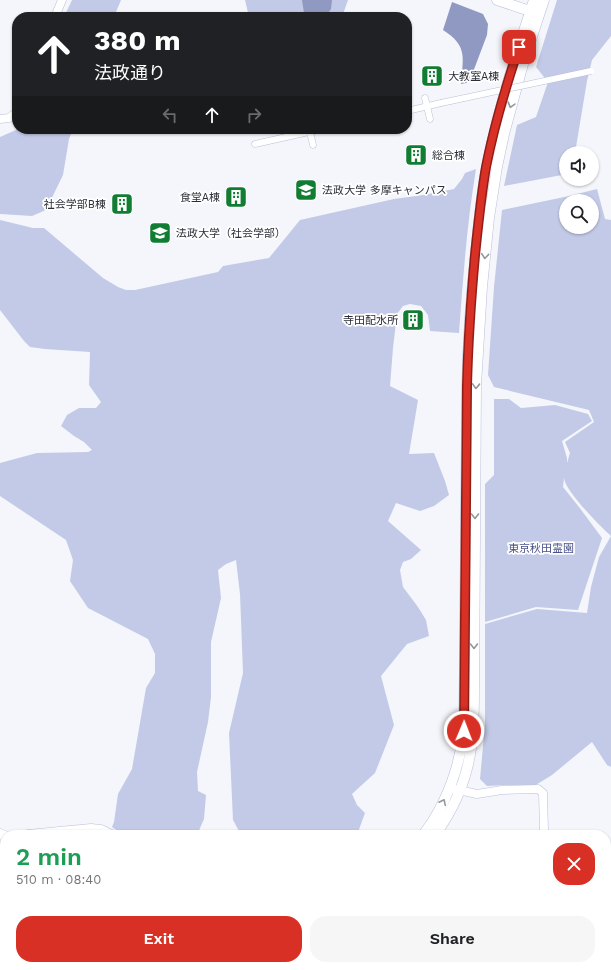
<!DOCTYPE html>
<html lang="en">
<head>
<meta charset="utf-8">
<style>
	body { margin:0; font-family:"Work Sans","Noto Sans JP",sans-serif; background:#f6f6f6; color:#202124; height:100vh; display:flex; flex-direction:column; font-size:15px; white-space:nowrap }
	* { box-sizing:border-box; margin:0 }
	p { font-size:13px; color:#757577 }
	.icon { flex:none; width:22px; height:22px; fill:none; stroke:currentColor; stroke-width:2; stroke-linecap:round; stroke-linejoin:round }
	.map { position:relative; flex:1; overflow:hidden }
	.side { position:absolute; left:0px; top:830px; width:611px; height:140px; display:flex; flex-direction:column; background:#fff; border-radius:16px 16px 0 0; box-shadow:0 1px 3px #0004 }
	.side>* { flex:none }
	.banner { position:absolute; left:12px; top:12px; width:400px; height:122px; border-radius:16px; box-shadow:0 1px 3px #0004; background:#202124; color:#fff; overflow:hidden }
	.buttons { position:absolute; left:559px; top:146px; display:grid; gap:8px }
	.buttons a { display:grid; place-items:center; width:40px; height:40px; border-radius:50%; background:#fff; box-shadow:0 1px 3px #0004; font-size:20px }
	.pin { position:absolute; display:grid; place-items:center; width:34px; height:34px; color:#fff; margin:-17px; border-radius:8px; box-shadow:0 2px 6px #0006 }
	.me { position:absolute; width:44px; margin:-22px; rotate:1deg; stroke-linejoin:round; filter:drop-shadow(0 0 3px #0008) }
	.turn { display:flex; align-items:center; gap:14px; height:84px; padding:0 16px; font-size:18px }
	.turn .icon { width:52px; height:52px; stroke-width:2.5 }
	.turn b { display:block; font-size:28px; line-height:34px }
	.lanes { display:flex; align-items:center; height:38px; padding:0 16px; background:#0003; justify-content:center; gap:20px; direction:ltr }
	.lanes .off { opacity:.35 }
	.round { display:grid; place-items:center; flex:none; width:42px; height:42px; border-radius:16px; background:#f6f6f6 }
	.summary { display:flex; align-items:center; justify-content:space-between; height:68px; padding:0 16px }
	h1 { font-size:24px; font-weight:600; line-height:30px; color:#1e9e55 }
	.primary-button { display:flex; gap:8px; margin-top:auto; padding:8px 16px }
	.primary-button a { flex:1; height:46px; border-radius:16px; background:#d93025; color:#fff; font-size:16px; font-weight:600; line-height:46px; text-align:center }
	.primary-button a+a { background:#f6f6f6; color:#202124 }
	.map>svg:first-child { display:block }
	.green { fill:#c3cae7; fill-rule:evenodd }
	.water { fill:#8f99c2 }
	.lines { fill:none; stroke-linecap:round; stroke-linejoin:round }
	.stream { stroke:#8f99c2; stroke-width:2.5 }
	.pedestrian-casing { stroke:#b9bfda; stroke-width:7 }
	.minor-casing { stroke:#b9bfda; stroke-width:9 }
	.tertiary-casing { stroke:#b9bfda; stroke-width:11 }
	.pedestrian { stroke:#fff; stroke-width:6 }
	.minor { stroke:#fff; stroke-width:8 }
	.tertiary { stroke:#fff; stroke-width:10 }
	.pedestrian-bridge-casing { stroke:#b9bfda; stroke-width:7; stroke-linecap:butt }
	.pedestrian-bridge { stroke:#fff; stroke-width:6 }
	.oneway { stroke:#96979c }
	.route-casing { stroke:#8d1f18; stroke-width:10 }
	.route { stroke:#d93025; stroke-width:7 }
	.labels { text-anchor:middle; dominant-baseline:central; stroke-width:3.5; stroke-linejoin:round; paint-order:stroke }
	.poi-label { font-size:11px; fill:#2c2f39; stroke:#fff; text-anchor:start }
	.park-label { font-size:11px; fill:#49528a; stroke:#fff }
</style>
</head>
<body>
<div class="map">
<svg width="611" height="970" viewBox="0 0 611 970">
	<rect width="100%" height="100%" fill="#f4f6fb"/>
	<path class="green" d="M 72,0 L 121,0 L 116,12 L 117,17 L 64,17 Z
		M 245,0 L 348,0 L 342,17 L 249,17 Z
		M 557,0 L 611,0 L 611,36 L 592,60 L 587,81 L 575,153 L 566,153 L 566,172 L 562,175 L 504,186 L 517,125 L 536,117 L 548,82 L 536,67 Z
		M 17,128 L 17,129 L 73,129 L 69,139 L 63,175 L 46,210 L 32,216 L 0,214 L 0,137 L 16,130 Z
		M 476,169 C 467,223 463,278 459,333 L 430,331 L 428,315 L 421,306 L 410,304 L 403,306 L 397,314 L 393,348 L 390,386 L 418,400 L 409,454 L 434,453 L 445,481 L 449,495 L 434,506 L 420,511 L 396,503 L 388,521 L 421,550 L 411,559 L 403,562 L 400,570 L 403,587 L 418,607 L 426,620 L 429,636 L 407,644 L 381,676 L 394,725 L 375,773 L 352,794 L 357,805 L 365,813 L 357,835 L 238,835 L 239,831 L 233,820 L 229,733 L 243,673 L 240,594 L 236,560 L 226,564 L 218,570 L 221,598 L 211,642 L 211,697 L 208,722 L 197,772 L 198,791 L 206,795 L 204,819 L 197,835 L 123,835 L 112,827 L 114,822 L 118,794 L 132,769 L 146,688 L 155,673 L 155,654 L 148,639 L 88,608 L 70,581 L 73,560 L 66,540 L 0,496 L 0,463 L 37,453 L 88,452 L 92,450 L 84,442 L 74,436 L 61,426 L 67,415 L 79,408 L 96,408 L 101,402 L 89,385 L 90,352 L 45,349 L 30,347 L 24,341 L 0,310 L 0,220 L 33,228 L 44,228 L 103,278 L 118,287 L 126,290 L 135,290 L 218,272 L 223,266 L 269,258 L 300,220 L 394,199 L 423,195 L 454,189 L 462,179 L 465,173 Z
		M 597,189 L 605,219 L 611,220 L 611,767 L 607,765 L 592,742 L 552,775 L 534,786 L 506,785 L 487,786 L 480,779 L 485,724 L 485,624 L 537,609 L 587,613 L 591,587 L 599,557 L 611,536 C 600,526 565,491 564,478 L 563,487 L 579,507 L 602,538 L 578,610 L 536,607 L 485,622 L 485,484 L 494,475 L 494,399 L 509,399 L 521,408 L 555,405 L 588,414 L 592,421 L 562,441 L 567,458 L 567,463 L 570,453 L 565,442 L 594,422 L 589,410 L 494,387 L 488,375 L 494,287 L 502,210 L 569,196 ZM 566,201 L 592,201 L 592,227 L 566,227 Z
		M 611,845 L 611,970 L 563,970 L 556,965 L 606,965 L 606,859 Z
		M 125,965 L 215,965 L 215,970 L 125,970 Z"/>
	<path class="water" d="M 302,0 L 332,0 L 331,9 L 325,17 L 307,17 L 304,13 Z
		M 452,2 L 483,14 L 488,24 L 487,35 L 470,80 L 466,83 L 461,84 C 463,57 468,46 443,30 Z"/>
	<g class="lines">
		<path class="stream" d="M 551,965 L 559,970
			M 262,970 L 267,965"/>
		<g class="pedestrian-casing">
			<path id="pedestrian" d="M 425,98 L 430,119
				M 407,111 L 441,103
				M 310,132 L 313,145
				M 255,144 L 322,129"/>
		</g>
		<g class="minor-casing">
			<path id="minor" d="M 55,17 L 62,0
				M 0,119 L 9,118 L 17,112
				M 454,789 L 477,794 L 502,790 L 538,789 L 543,793 L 544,830"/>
		</g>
		<g class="tertiary-casing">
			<path id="tertiary" d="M 497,0 L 536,13
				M 0,834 L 5,836
				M 28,835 L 91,829 L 101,830 L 111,835
				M 423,835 C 446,805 459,769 464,731 L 467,386 C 468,340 471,295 476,250 C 479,222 481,194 487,166 C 498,109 516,55 534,0
				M 435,835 C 453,810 467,779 471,748 C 474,728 474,709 474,689 L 476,385 L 482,287 L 489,218 L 497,167 L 504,134 L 523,64 L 544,0
				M 140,970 L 140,965
				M 300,970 L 304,965
				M 313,970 L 318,965"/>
		</g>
		<use href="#pedestrian" class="pedestrian"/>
		<use href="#minor" class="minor"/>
		<use href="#tertiary" class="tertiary"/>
		<g class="pedestrian-bridge-casing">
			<path id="pedestrian-bridge" d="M 441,103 L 591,71"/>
		</g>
		<use href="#pedestrian-bridge" class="pedestrian-bridge"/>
	</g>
	<defs><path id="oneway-chevron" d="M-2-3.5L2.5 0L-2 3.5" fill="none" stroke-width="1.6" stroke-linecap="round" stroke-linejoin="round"/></defs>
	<g class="oneway">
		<use href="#oneway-chevron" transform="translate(511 105) rotate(106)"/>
		<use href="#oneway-chevron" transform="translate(485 256) rotate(96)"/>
		<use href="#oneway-chevron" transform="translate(476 386) rotate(92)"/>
		<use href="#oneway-chevron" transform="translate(475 516) rotate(90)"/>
		<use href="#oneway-chevron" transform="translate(474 646) rotate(90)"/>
		<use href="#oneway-chevron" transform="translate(443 802) rotate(-64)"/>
	</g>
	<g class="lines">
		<g class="route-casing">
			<path id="route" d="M 464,731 L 467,386 C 468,342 471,299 475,255 C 478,226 481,196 486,167 C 494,126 506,86 519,47"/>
		</g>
		<use href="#route" class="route"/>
	</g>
	<defs>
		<g id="building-square" transform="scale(1.15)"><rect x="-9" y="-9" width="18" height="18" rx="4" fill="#117d32" stroke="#fff"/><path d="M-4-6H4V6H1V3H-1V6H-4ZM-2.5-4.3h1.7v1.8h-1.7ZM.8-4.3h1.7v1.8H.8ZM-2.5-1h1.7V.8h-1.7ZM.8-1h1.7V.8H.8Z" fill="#fff"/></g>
		<g id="university-square" transform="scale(1.15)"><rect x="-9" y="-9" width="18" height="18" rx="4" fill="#117d32" stroke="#fff"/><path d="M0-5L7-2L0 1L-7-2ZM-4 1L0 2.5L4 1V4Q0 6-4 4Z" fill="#fff"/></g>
	</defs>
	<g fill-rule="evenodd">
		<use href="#building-square" x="432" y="76"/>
		<use href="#building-square" x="416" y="155"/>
		<use href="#university-square" x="306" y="190"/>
		<use href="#building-square" x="236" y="197"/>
		<use href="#building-square" x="122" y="204"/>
		<use href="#university-square" x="160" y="233"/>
		<use href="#building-square" x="413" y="320"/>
	</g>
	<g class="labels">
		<g class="poi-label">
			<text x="448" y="76">大教室A棟</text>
			<text x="432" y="155">総合棟</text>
			<text x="322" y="190">法政大学 多摩キャンパス</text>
			<text x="220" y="197" text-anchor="end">食堂A棟</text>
			<text x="106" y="204" text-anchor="end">社会学部B棟</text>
			<text x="176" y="233">法政大学（社会学部）</text>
			<text x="398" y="320" text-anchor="end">寺田配水所</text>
		</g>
		<g class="park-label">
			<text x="541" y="548">東京秋田霊園</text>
		</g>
	</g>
</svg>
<div class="buttons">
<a><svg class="icon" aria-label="sound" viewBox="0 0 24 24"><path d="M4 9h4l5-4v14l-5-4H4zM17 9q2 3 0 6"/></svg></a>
<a><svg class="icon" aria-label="search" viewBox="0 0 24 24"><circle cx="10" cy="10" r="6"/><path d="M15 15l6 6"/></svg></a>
</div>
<div class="pin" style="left:519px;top:47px;background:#d93025"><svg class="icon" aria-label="arrive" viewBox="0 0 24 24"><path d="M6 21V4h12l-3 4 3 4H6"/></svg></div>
<svg class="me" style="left:464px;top:731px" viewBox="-20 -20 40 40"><circle r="17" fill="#d93025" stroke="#fff" stroke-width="3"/><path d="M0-11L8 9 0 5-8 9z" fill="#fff"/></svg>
<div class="banner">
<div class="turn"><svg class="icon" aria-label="ahead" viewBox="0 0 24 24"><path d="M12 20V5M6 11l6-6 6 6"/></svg><div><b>380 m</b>法政通り</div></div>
<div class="lanes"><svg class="icon off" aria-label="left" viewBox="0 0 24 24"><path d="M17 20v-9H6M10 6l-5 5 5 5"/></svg><svg class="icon" aria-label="ahead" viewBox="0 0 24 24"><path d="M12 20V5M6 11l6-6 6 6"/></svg><svg class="icon off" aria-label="right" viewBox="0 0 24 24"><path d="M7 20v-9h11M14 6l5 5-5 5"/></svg></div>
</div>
<section class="side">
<div class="summary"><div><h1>2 min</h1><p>510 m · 08:40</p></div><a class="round" style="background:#d93025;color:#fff"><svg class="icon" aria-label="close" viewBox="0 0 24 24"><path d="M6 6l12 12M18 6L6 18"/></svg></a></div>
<div class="primary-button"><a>Exit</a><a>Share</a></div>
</section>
</div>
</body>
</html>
